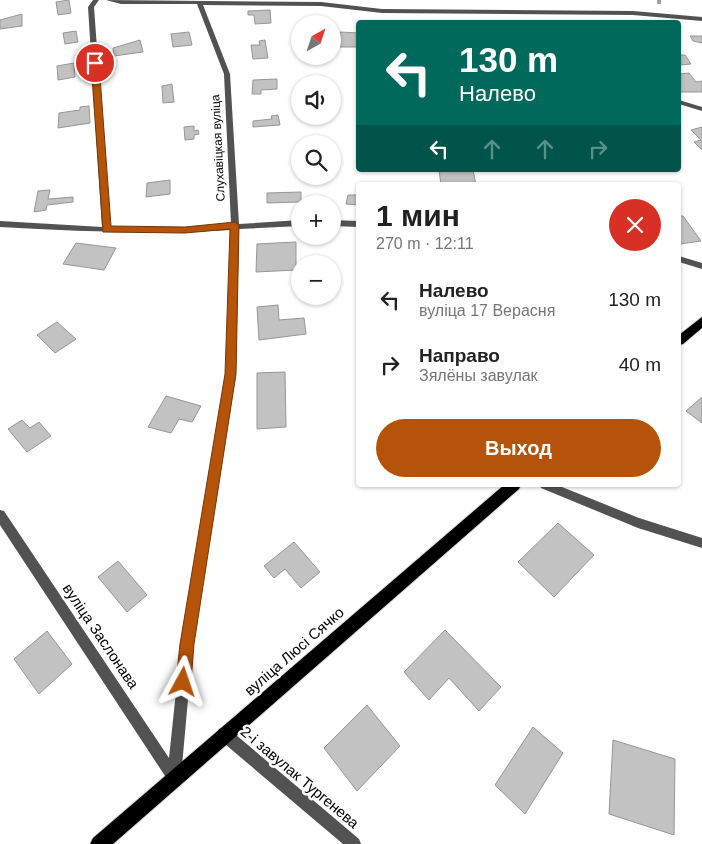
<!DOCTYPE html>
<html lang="ru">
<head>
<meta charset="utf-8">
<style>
	body { margin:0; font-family:Arial,sans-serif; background:#f6f6f6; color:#222; height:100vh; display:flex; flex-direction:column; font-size:19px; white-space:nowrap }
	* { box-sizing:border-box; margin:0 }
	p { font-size:16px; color:#767676 }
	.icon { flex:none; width:28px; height:28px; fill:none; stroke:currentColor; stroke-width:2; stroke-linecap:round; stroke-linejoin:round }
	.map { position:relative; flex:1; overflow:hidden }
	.panel { position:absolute; left:356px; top:182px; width:325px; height:305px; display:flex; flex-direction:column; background:#fff; border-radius:5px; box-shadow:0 1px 4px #0004 }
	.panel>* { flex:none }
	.hud { position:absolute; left:356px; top:20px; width:325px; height:152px; border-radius:5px; box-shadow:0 1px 4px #0004; background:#00695c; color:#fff; overflow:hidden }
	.needle { width:32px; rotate:40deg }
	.tools { position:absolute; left:291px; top:15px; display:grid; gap:10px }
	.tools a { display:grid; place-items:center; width:50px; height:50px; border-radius:50%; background:#fff; box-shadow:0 1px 4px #0004; font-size:25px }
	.pin { position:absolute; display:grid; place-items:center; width:42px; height:42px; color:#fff; margin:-21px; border:2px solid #fff; border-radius:50%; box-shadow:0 1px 5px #0007 }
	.me { position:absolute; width:55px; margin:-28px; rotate:5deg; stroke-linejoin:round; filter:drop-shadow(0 0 4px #0008) }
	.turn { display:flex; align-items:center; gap:18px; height:105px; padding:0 20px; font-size:22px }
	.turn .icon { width:65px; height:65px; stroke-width:2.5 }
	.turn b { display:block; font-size:35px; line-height:42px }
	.lanes { display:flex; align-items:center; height:48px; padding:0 20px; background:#0003; justify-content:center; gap:25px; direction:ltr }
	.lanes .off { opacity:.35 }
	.round { display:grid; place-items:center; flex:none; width:52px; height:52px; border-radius:26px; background:#f6f6f6 }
	.summary { display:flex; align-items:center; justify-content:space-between; height:85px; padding:0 20px }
	h1 { font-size:30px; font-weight:700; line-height:38px }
	.cta { display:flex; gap:10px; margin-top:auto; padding:10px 20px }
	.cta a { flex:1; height:58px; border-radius:30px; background:#b45309; color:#fff; font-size:20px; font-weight:700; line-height:58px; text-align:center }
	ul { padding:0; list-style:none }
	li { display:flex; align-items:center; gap:15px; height:65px; padding:0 20px }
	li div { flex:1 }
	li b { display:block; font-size:19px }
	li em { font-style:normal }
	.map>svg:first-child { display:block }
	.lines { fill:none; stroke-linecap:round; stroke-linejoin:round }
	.stream { fill:#a0a0a0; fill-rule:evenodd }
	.building { fill:#c2c2c2; stroke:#969696 }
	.primary-casing { stroke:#dbdbdb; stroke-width:2 }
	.service { fill:#525252; fill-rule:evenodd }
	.minor { fill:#525252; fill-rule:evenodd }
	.primary { fill:#000; fill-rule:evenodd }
	.route { fill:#b45309; stroke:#753606 }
	.labels { text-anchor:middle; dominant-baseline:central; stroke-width:5; stroke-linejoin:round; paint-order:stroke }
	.street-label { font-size:12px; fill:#000; stroke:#fff }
	.near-street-label { font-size:15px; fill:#000; stroke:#fff }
</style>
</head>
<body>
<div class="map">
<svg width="702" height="844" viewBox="0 0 702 844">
	<rect width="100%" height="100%" fill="#fff"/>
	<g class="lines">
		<path class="stream" d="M 657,0 L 661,0 L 661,4 L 657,4 Z"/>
	</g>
	<path class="building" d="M 69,0 L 71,13 L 58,15 L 56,2 Z
		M 270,10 L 271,23 L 255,24 L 254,15 L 248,15 L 248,11 Z
		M 22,14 L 22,26 L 0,29 L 0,20 Z
		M 76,31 L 78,42 L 65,44 L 63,33 Z
		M 189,32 L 192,45 L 173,47 L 171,34 Z
		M 340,32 L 359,33 L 358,47 L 340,47 Z
		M 690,36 L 702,36 L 702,43 L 693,41 Z
		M 140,40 L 143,52 L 114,56 L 113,48 Z
		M 265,40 L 268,58 L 253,59 L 251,45 L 260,45 L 259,41 Z
		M 679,55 L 685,55 L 691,64 L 679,65 Z
		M 74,63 L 75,77 L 58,80 L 57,66 Z
		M 689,73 L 696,82 L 702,81 L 702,92 L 679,92 L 679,74 Z
		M 277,79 L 277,89 L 261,90 L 261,94 L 252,94 L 253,80 Z
		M 172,84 L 174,102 L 163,103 L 162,86 Z
		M 89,106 L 90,123 L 58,128 L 59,113 L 80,110 L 80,107 Z
		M 278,115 L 280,125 L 253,127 L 253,121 L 272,119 L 271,116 Z
		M 194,126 L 194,131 L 198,130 L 199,134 L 194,135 L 194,139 L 185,140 L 184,127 Z
		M 702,127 L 702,150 L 694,142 L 701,140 L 691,130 Z
		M 439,170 L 473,170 L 476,185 L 441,185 Z
		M 170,180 L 170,194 L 146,197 L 147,183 Z
		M 50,190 L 48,199 L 73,197 L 73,202 L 47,205 L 46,210 L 34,212 L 38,191 Z
		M 301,192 L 301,202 L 267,203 L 267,193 Z
		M 348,195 L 359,195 L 359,205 L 346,204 Z
		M 679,216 L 683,216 L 701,241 L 680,244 Z
		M 296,242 L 296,270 L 256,272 L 257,244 Z
		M 76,243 L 116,248 L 104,270 L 63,264 Z
		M 278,305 L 279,320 L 304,318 L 306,334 L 259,340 L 257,307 Z
		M 57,322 L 76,339 L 55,353 L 37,335 Z
		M 285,372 L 286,427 L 257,429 L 257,373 Z
		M 166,396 L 201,406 L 192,422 L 179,419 L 171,433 L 148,427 Z
		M 702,397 L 702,423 L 686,411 Z
		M 22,420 L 30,428 L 39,422 L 51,436 L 27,452 L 8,429 Z
		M 558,523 L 594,555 L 554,597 L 518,562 Z
		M 294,542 L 320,572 L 301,588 L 285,569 L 274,578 L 264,566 Z
		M 118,561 L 147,595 L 127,612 L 98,577 Z
		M 445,630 L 501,687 L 479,711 L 449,678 L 429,700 L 404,672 Z
		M 47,631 L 72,664 L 39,694 L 14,659 Z
		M 367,705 L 400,746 L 357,791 L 324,748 Z
		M 533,727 L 563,753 L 525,814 L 495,785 Z
		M 613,740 L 675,759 L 674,835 L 609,814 Z"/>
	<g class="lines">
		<g class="primary-casing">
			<path id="primary" d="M 702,317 L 702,328 L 683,344 L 679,345 L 679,335 Z
				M 504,485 L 521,485 L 519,489 L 113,844 L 90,844 L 93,838 Z"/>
		</g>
		<path class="service" d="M 679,100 L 702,107 L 702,111 L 679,104 Z"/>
		<path class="minor" d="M 93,0 L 99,0 L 94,7 L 110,227 L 185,227 L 231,224 L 224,74 L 197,4 L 121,4 L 106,0 L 321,2 L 382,9 L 633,11 L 702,17 L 702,21 L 633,15 L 382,13 L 321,6 L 203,5 L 230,74 L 239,224 L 300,220 L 300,226 L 239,229 L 236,374 L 193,644 L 181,777 L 179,782 L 174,784 L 169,782 L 0,525 L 0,510 L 4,511 L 169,758 L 181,644 L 226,374 L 231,230 C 154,235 77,231 0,227 L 0,221 L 102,227 L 88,7 Z
			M 332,220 L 359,221 L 359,227 L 332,226 Z
			M 679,256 L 702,263 L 702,269 L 679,262 Z
			M 540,485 L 557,485 L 639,518 L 702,538 L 702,548 L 638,528 L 541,488 Z
			M 224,727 L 229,729 L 359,839 L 361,844 L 343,844 L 219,739 L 217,734 L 219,729 Z"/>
		<use href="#primary" class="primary"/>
	</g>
	<path class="route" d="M 95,61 L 99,63 L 111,226 L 185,227 L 235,222 L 239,225 L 236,374 L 194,644 L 191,682 L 188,687 L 183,689 L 178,687 L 176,682 L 180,644 L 225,374 L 230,229 L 185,233 L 103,232 L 91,63 Z"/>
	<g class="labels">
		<g class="street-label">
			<text transform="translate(218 148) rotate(-93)">Слухавіцкая вуліца</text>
		</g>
		<g class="near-street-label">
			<text transform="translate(101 636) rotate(56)">вуліца Заслонава</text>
			<text transform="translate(294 651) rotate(-41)">вуліца Люсі Сячко</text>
			<text transform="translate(300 777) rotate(40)">2-і завулак Тургенева</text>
		</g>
	</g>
</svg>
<div class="tools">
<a><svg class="needle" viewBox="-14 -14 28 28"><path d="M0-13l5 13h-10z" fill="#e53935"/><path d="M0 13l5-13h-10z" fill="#767676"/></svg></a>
<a><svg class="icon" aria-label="sound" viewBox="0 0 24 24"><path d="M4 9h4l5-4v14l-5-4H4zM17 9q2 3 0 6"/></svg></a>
<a><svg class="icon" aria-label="search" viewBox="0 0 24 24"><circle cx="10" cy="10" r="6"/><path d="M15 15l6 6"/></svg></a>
<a>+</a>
<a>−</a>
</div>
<div class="pin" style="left:95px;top:63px;background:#d93025"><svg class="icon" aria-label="arrive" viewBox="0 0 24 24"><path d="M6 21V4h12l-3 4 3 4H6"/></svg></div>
<svg class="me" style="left:183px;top:682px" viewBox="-20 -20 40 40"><path d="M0-17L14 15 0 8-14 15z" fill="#b45309" stroke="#fff" stroke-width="4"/></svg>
<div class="hud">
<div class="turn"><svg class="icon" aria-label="left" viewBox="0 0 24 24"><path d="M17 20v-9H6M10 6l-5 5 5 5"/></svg><div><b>130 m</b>Налево</div></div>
<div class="lanes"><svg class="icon" aria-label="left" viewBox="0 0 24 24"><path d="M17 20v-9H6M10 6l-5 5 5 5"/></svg><svg class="icon off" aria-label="ahead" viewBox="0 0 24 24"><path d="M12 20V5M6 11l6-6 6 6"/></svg><svg class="icon off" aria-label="ahead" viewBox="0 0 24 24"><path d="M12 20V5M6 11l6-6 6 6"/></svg><svg class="icon off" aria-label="right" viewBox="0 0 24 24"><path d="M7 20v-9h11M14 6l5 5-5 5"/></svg></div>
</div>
<section class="panel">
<div class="summary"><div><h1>1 мин</h1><p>270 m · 12:11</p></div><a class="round" style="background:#d93025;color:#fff"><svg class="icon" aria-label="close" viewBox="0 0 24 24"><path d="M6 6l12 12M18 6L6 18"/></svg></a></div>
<ul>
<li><svg class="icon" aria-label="left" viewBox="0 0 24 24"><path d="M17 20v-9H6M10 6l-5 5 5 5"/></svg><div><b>Налево</b><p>вуліца 17 Верасня</p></div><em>130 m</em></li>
<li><svg class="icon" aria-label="right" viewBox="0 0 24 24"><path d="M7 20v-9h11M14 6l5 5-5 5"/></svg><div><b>Направо</b><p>Зялёны завулак</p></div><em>40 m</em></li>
</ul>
<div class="cta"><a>Выход</a></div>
</section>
</div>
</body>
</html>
